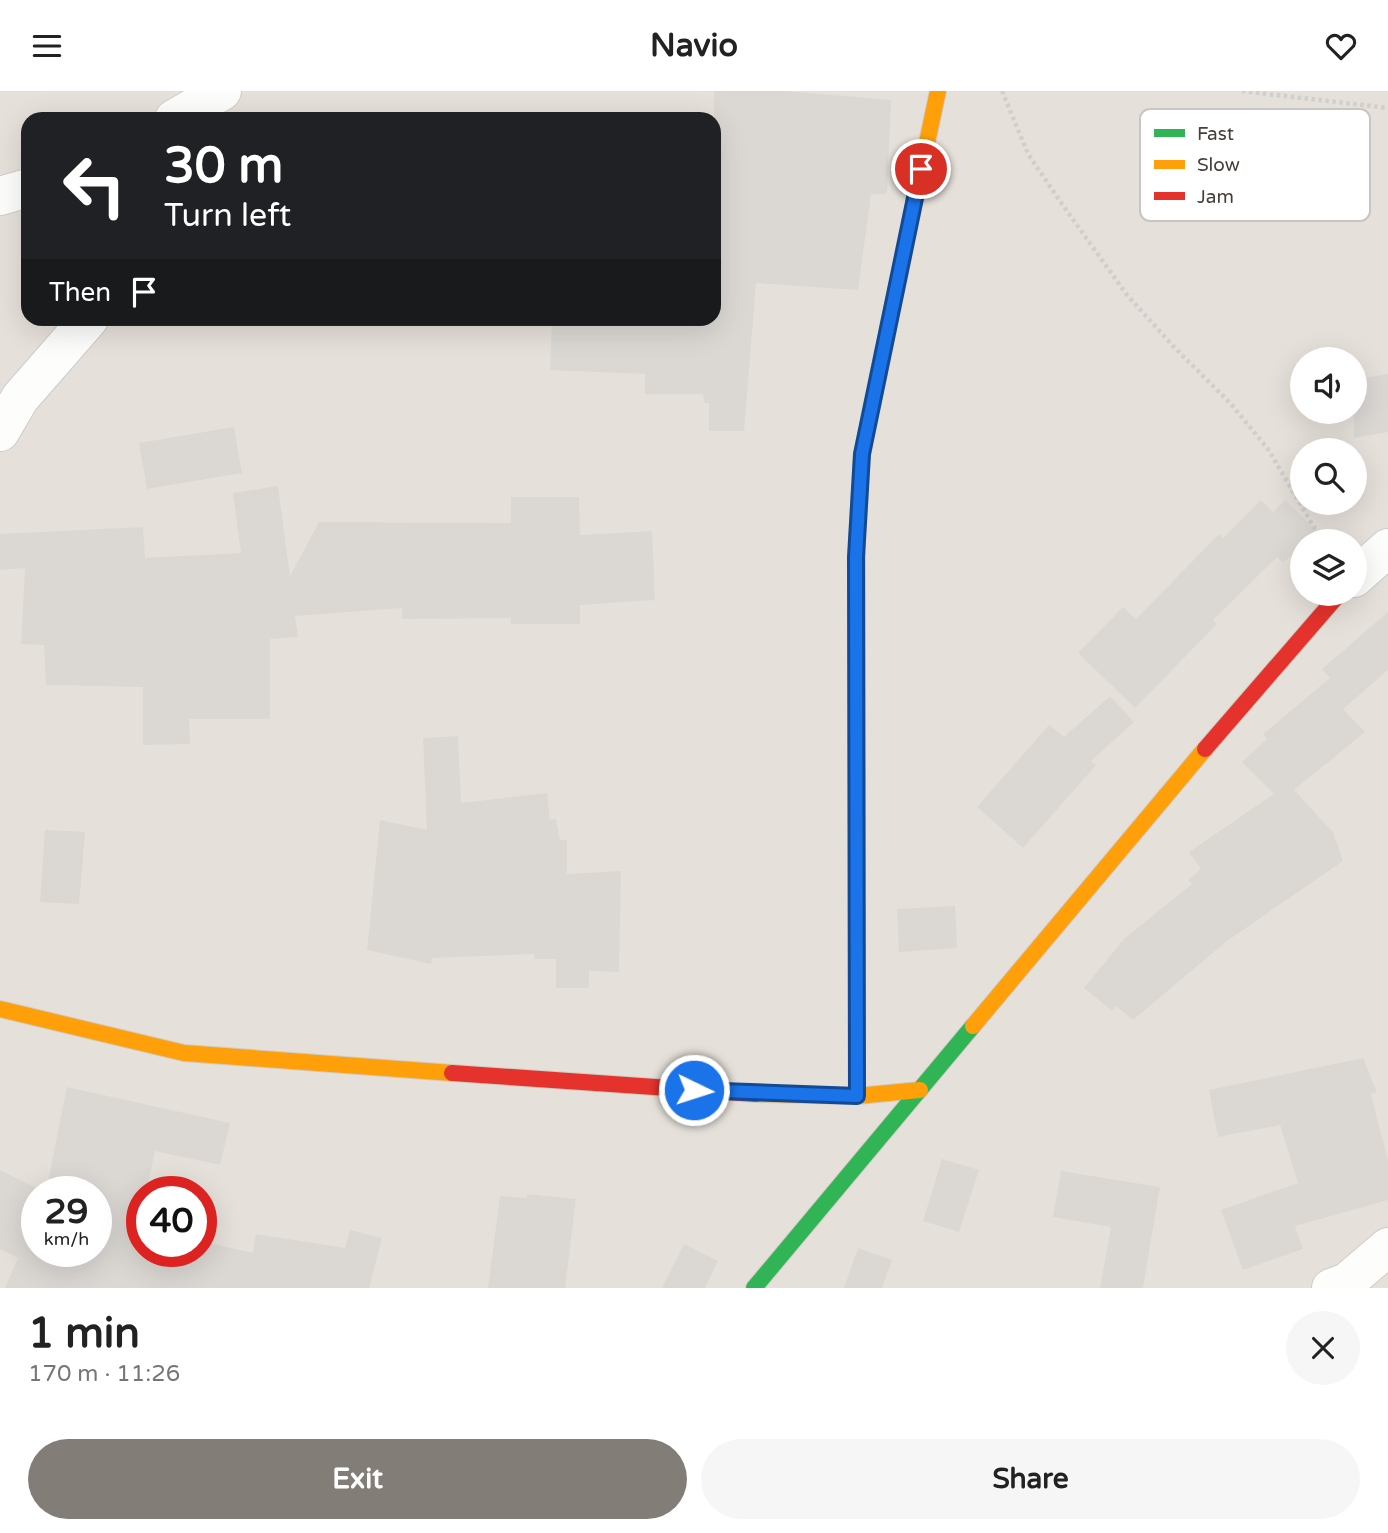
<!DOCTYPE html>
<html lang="en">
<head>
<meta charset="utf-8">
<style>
	body { margin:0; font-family:"Varela Round",sans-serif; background:#f6f6f6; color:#222; height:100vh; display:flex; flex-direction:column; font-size:26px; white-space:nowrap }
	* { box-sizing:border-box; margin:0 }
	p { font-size:23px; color:#767676 }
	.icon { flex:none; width:38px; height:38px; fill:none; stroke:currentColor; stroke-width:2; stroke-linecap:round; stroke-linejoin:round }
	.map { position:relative; height:1197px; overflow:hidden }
	.panel { display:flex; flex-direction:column; background:#fff; flex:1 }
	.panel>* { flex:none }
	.top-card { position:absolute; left:21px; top:21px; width:700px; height:214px; border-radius:21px; box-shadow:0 7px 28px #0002; background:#202124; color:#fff; overflow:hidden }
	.buttons { position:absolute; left:1290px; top:256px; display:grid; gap:14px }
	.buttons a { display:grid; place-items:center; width:77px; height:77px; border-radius:50%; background:#fff; box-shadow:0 7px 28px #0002; font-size:35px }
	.speed { position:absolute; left:21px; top:1085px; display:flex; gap:14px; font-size:35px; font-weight:700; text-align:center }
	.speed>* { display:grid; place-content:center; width:91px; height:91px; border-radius:50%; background:#fff; box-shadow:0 7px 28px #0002; line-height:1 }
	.speed small { font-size:18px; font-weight:400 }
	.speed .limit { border:10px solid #d22; background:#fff; color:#111 }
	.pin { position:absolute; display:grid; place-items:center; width:60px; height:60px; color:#fff; margin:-30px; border:4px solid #fff; border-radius:50%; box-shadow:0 2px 7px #0007 }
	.me { position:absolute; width:77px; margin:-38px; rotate:94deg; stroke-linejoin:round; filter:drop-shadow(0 0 5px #0008) }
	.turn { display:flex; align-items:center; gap:24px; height:147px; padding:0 28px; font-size:32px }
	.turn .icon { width:91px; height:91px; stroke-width:2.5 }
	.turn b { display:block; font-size:49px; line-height:60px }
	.then { display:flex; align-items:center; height:66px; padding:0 28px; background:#0003; gap:14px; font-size:26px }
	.round { display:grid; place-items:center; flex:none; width:74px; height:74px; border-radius:37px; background:#f6f6f6 }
	.summary { display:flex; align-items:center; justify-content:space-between; height:119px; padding:0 28px }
	h1 { font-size:42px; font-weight:700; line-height:52px }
	.button { display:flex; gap:14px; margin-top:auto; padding:14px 28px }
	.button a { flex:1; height:80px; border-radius:42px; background:#827d77; color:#fff; font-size:28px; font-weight:700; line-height:80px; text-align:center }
	.button a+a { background:#f6f6f6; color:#222 }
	header { display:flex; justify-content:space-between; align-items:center; height:91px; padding:0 28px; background:#fff; font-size:32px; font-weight:700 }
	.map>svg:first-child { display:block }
	.residential { fill:#e5e0d9; fill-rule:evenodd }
	.building { fill:#dbd8d4 }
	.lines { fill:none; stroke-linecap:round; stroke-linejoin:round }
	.street-casing { stroke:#cfcdc9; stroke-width:40 }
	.fast-casing { stroke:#d0cbc3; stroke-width:18 }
	.slow-casing { stroke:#d0cbc3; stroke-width:18 }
	.jam-casing { stroke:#d0cbc3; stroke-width:18 }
	.path { stroke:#d1cfcb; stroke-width:4.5; stroke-dasharray:3.5 3.5; stroke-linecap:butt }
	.street { stroke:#fdfdfc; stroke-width:38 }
	.fast { stroke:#30b455; stroke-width:16 }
	.slow { stroke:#ff9f0a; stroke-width:16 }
	.jam { stroke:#e5322d; stroke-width:16 }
	.route-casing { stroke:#114b97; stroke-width:18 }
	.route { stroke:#1a73e8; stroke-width:12 }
	.key { fill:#fff; stroke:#c8c5c3; stroke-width:2 }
	.key-label { font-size:19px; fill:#473f38 }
</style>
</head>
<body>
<header><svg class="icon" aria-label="menu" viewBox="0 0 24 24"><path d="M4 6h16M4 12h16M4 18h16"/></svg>Navio<svg class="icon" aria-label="heart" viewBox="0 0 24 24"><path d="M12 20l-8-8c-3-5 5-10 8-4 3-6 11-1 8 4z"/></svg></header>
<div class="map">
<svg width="1388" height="1197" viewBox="0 0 1388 1197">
	<rect width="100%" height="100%" fill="#f1efec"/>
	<path class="residential" d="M 0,0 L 1388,0 L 1388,1197 L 0,1197 ZM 28,28 L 714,28 L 714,228 L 28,228 ZM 1302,268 L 1354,268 L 1354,320 L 1302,320 ZM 1302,359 L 1354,359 L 1354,411 L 1302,411 ZM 1302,450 L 1354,450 L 1354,502 L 1302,502 ZM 37,1101 L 96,1101 L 96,1160 L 37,1160 ZM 142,1101 L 201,1101 L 201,1160 L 142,1160 Z"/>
	<path class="building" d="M 714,0 L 784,0 L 891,9 L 887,103 L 871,103 L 858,199 L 756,192 L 744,340 L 709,340 L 709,312 L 704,312 L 703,303 L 645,303 L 645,283 L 550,279 L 552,228 L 622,228 L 622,234 L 691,234 L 691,228 L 714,228 Z
		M 1388,283 L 1388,341 L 1354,347 L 1354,289 Z
		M 234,336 L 242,382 L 147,398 L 139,352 Z
		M 278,395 L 290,485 L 319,431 L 511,432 L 511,406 L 579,406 L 580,444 L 652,440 L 655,509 L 580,514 L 580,533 L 511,533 L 511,527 L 402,528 L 402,517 L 295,525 L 298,546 L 270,548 L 270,628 L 189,628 L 190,653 L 143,654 L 143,596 L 46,594 L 44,554 L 21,553 L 25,477 L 0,479 L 0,443 L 143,436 L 145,467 L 241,462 L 233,402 Z
		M 1261,409 L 1273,421 L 1285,409 L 1317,440 L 1307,450 L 1302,450 L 1302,454 L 1283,472 L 1277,466 L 1213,529 L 1217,533 L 1135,617 L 1078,562 L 1123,516 L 1136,528 L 1219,443 L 1223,447 Z
		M 1388,521 L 1388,579 L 1343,618 L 1365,641 L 1294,699 L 1333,741 L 1343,770 L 1227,850 L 1133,929 L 1116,915 L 1112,920 L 1084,897 L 1124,848 L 1192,793 L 1188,789 L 1201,778 L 1189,761 L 1274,703 L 1242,671 L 1267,648 L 1263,643 L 1330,587 L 1322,578 Z
		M 1110,605 L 1134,631 L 1091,670 L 1096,674 L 1023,757 L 977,716 L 1049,634 L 1064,646 Z
		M 458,645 L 461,712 L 547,702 L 550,729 L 556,728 L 560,749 L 567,749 L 567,783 L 621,780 L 619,881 L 589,880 L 589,897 L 556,897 L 556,868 L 534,868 L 534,863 L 432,867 L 431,873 L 367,859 L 380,729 L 427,739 L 423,647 Z
		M 45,739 L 85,741 L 79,813 L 40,811 Z
		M 955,815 L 957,857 L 899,861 L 897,818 Z
		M 1363,967 L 1377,1001 L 1371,1003 L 1388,1070 L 1388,1109 L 1295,1135 L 1303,1158 L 1243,1179 L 1221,1119 L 1298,1092 L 1280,1034 L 1218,1046 L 1209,999 Z
		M 67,996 L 230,1032 L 220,1074 L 155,1060 L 146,1101 L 142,1101 L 138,1135 L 142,1136 L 142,1160 L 201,1160 L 201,1150 L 253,1162 L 256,1143 L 345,1157 L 350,1139 L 382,1147 L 369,1197 L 5,1197 L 18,1167 L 0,1158 L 0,1079 L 45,1101 L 37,1101 L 37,1160 L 96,1160 L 96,1101 L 46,1101 Z
		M 942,1068 L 979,1079 L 959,1141 L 923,1130 Z
		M 1061,1080 L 1160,1096 L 1143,1197 L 1100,1197 L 1111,1136 L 1053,1126 Z
		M 527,1103 L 576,1108 L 565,1197 L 488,1197 L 500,1105 L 527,1107 Z
		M 684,1153 L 718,1170 L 705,1197 L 662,1197 Z
		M 858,1157 L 892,1169 L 882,1197 L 844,1197 Z"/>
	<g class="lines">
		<g class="street-casing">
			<path id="street" d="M 174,28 L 222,0
				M 0,105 L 28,97
				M 0,341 L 20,307 L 89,228
				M 1354,487 L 1388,457
				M 1331,1197 L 1347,1191 L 1388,1156"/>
		</g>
		<g class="fast-casing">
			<path id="fast" d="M 857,451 L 862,363 L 916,103
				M 754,1197 L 973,935"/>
		</g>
		<g class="slow-casing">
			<path id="slow" d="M 916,103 L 938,0
				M 0,918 L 184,962 L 452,982
				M 973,935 L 1205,658
				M 756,1003 L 857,1005 L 920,999"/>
		</g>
		<g class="jam-casing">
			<path id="jam" d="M 857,451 L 857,1005
				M 1205,658 L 1340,502
				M 452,982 L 756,1003"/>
		</g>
		<path class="path" d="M 1002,0 L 1028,63 L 1064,116 L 1127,204 L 1174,256 L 1231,313 L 1268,358 L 1322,450
			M 1242,0 L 1388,17"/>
		<use href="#street" class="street"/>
		<use href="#fast" class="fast"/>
		<use href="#slow" class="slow"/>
		<use href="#jam" class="jam"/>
	</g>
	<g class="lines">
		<g class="route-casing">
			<path id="route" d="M 694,999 L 857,1005 L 856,466 L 862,363 L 921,78"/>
		</g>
		<use href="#route" class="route"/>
	</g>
	<rect x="1140" y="18" width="230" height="112" rx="10" class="key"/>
	<rect x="1154" y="38" width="31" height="8" fill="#30b455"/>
	<rect x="1154" y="69" width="31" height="9" fill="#ff9f0a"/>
	<rect x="1154" y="101" width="31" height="8" fill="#e5322d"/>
	<g class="key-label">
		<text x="1197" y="49">Fast</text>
		<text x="1197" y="80">Slow</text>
		<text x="1197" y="112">Jam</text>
	</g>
</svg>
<div class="buttons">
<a><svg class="icon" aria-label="sound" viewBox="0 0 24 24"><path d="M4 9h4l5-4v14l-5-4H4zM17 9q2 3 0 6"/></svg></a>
<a><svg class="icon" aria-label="search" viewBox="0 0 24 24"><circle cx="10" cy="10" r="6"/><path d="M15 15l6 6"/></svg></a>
<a><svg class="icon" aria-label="layers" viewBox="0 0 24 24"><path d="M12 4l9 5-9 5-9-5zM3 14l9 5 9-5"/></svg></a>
</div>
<div class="speed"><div>29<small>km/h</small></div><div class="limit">40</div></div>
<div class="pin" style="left:921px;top:78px;background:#d93025"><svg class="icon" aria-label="arrive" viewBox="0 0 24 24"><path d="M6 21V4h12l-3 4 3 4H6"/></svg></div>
<svg class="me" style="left:694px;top:999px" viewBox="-20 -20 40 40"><circle r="17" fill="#1a73e8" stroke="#fff" stroke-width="3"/><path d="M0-11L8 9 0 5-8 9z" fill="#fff"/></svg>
<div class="top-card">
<div class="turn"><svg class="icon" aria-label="left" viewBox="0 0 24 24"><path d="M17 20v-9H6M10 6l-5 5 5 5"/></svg><div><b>30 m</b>Turn left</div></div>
<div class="then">Then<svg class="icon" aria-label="arrive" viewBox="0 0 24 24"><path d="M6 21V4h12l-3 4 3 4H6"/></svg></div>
</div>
</div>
<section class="panel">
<div class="summary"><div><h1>1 min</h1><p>170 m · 11:26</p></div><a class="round"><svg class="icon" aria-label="close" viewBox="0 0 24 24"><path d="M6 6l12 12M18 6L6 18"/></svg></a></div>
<div class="button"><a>Exit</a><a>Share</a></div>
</section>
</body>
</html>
